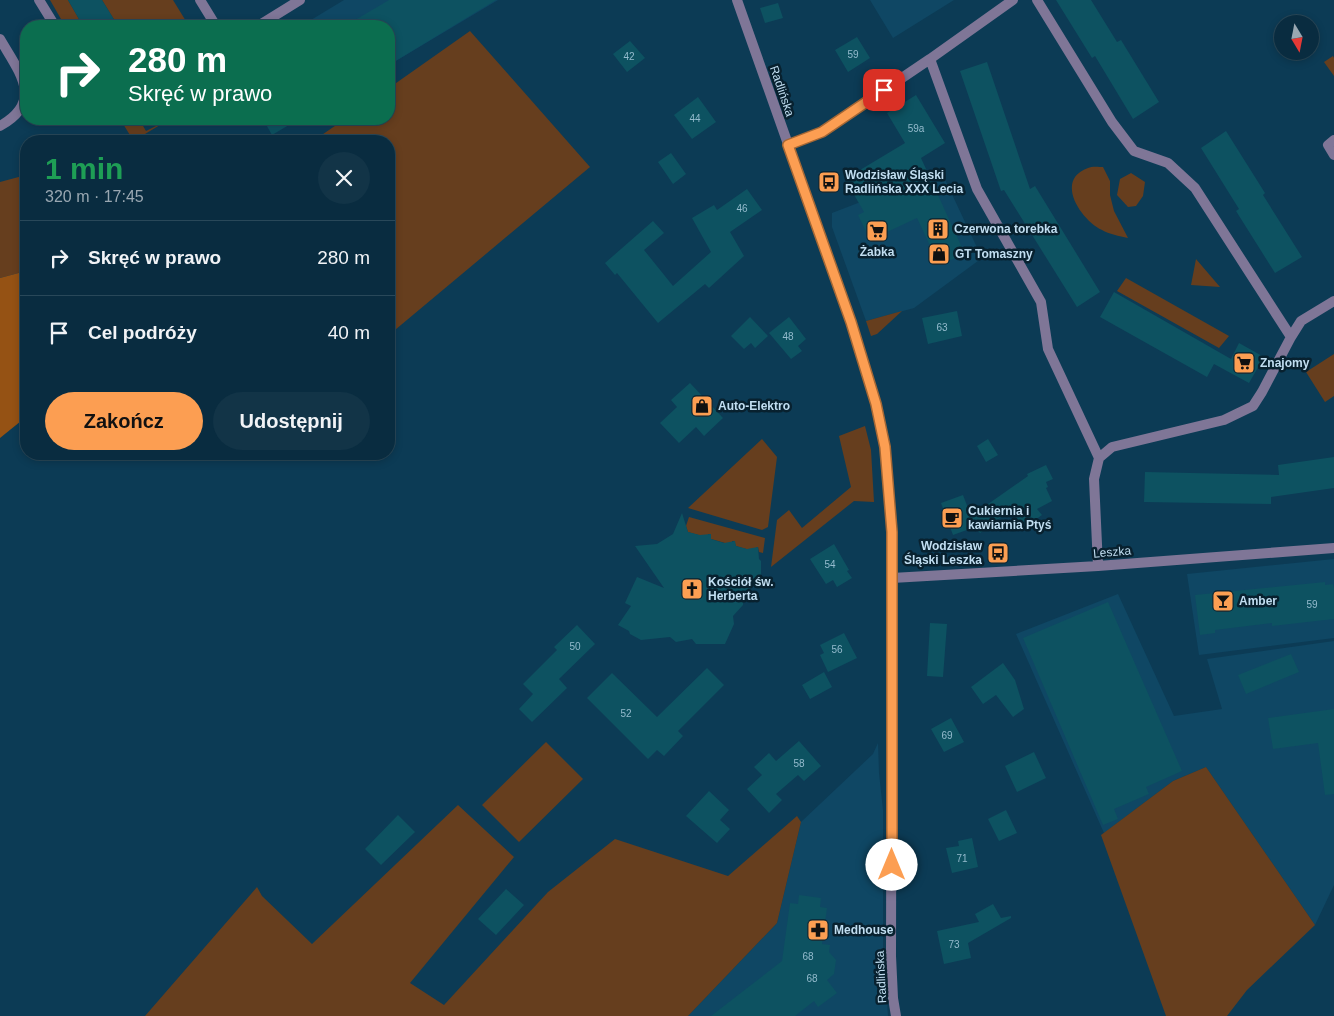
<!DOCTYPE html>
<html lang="pl">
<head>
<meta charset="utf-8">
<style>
	body { margin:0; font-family:Helvetica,sans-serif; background:#123447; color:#f1f3f6; height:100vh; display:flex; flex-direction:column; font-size:19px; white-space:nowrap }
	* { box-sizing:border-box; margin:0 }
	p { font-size:16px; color:#99a7b1 }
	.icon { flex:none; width:28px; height:28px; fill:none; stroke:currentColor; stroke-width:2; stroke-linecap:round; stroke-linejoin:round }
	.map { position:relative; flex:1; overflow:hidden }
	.details { position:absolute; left:20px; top:135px; width:375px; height:325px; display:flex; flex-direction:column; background:#092c40; border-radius:20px; box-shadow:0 2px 8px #0003,0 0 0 1px #294859 }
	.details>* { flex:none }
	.top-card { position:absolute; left:20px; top:20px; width:375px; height:105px; border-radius:20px; box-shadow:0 2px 8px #0003,0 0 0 1px #294859; background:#0b6e4f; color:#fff; overflow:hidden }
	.needle { width:32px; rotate:170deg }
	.fabs { position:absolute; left:1274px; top:15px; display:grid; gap:10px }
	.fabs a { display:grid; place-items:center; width:45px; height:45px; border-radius:50%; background:#092c40; box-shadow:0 2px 8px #0003,0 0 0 1px #294859; font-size:25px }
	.pin { position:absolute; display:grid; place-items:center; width:42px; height:42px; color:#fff; margin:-21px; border-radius:10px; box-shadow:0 2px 8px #0006 }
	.me { position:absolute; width:55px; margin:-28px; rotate:0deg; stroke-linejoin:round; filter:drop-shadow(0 0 4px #0008) }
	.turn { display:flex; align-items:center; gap:18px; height:105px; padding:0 25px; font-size:22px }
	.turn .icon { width:65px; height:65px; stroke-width:2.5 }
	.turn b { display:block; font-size:35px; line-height:42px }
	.round { display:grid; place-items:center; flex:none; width:52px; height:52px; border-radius:26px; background:#123447 }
	.headline { display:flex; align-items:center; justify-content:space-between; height:85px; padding:0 25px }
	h1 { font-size:30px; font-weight:600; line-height:38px; color:#1e9e55 }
	.cta { display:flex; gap:10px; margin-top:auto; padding:10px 25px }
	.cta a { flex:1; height:58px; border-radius:30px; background:#fc9e52; color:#111; font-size:20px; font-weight:600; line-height:58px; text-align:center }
	.cta a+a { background:#123447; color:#f1f3f6 }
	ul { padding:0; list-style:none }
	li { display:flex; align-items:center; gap:15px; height:75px; padding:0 25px; border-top:1px solid #294859 }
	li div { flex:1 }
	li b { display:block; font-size:19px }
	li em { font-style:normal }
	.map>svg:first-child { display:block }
	.built { fill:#0f4764 }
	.green { fill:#663e1e }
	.forest { fill:#955214 }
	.building { fill:#0d5261 }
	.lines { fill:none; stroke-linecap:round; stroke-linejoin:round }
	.minor { stroke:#7f7697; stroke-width:10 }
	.tertiary { stroke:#7f7697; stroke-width:10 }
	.route-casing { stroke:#a46735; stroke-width:12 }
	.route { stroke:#fc9e52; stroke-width:9 }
	.labels { text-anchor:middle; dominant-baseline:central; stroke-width:5; stroke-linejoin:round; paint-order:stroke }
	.number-label { font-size:10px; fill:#94bbcd }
	.street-label { font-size:12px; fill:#c1def1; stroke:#08212f }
	.poi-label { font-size:12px; font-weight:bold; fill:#c1def1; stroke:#08212f; text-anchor:start }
</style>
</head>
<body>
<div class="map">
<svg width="1334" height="1016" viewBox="0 0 1334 1016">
	<rect width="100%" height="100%" fill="#0c3b55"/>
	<path class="built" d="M 344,0 L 498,0 L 389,65 L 389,26 L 301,26 Z
		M 870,0 L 954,0 L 893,38 Z
		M 941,171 L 982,258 L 914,308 L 866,321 L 832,227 L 832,213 Z
		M 1334,559 L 1334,638 L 1199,655 L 1187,574 Z
		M 1118,594 L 1174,716 L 1222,709 L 1207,659 L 1334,641 L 1334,885 L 1315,925 L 1206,767 L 1173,781 L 1104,833 L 1016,634 Z
		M 878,743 L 879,773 L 883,810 L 883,949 L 888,1016 L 688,1016 L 777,923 L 801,822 L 873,754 Z"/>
	<path class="green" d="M 50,0 L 68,0 L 83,26 L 65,26 Z
		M 102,0 L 173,0 L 189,26 L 118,26 Z
		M 470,31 L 590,167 L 389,335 L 389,141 L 313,141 L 345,119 L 389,119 L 389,88 Z
		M 1333,56 L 1334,58 L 1334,76 L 1324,62 Z
		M 120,119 L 139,119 L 146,131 L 170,119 L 135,140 L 133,140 Z
		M 1103,167 L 1110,181 L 1110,195 L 1114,211 L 1128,238 C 1119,236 1109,234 1102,230 C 1081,220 1054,180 1088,168 C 1092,166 1099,167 1103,167 Z
		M 1131,173 L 1145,182 L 1143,196 L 1136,206 L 1128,207 L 1117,195 L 1120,179 Z
		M 26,175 L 26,271 L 0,278 L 0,182 Z
		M 1196,259 L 1220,287 L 1191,285 Z
		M 1126,278 L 1229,336 L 1219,348 L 1117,291 Z
		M 902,311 L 877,334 L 871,336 L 866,321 Z
		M 1334,354 L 1334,396 L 1325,402 L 1306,372 Z
		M 865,426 L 871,450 L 874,502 L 854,501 L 771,567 L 777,520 L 789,510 L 802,528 L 851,487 L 839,436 Z
		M 762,439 L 777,457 L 768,527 L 762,530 L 688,508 Z
		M 689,517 L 765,538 L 763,553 L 759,552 L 758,547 L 756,548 L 756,552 L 736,546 L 734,541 L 732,541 L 732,545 L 711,539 L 710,534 L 708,534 L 708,538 L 688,532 L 686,526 Z
		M 546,742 L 583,779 L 519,842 L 482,805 Z
		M 1206,767 L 1315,925 L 1247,990 L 1227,1016 L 1166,1016 L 1101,835 L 1173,781 Z
		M 458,805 L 514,857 L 410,983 L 444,1005 L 548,892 L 615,839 L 728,876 L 797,816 L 801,822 L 777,923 L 688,1016 L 145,1016 L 257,887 L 262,896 L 312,944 Z"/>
	<path class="forest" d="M 26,271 L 26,417 L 0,438 L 0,278 Z"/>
	<path class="building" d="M 68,0 L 102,0 L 118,26 L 83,26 Z
		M 389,0 L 496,0 L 389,65 L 389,26 L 345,26 Z
		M 1056,0 L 1091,0 L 1117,42 L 1121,40 L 1159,102 L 1133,119 L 1095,56 L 1092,58 Z
		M 778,3 L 783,18 L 765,23 L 760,8 Z
		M 857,37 L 870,58 L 848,72 L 835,50 Z
		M 630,41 L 645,58 L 627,72 L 613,54 Z
		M 987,62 L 1030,189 L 1035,186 L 1100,292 L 1077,307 L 1004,190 L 1001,191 L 960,71 Z
		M 916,95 L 945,143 L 921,158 L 965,254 L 939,265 L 917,218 L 870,240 L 858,215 L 864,212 L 845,179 L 905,143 L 887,113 Z
		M 698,97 L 716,122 L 692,139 L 674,115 Z
		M 263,119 L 299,119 L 272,135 Z
		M 1226,131 L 1265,193 L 1263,195 L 1302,257 L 1275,273 L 1236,211 L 1239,209 L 1201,148 Z
		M 671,153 L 686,174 L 673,184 L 658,162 Z
		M 747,189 L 762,210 L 730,232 L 744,256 L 709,288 L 705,284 L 658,323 L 617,273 L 615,275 L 605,263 L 653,221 L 664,233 L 644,250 L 673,286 L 711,252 L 692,218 L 714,205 L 717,210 Z
		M 1114,292 L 1231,359 L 1239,343 L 1264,357 L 1249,383 L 1214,364 L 1207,377 L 1100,317 Z
		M 957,311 L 962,336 L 928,344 L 922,318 Z
		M 750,317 L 768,336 L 755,348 L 751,343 L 744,349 L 731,336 Z
		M 789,317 L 806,339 L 798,346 L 802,351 L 791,359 L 769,333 Z
		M 690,383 L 723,418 L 704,436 L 696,427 L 679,443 L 660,423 L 677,407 L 671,400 Z
		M 988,439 L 998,455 L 986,462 L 977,446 Z
		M 1334,457 L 1334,488 L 1271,497 L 1271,504 L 1144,502 L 1145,472 L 1279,475 L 1278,465 Z
		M 1046,465 L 1053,479 L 1046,482 L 1048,487 L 1046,488 L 1052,501 L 1037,509 L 1042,515 L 1024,528 L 1011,510 L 980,533 L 975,527 L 953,535 L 941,503 L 963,495 L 971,516 L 1028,476 L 1027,474 Z
		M 682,513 L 688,532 L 700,535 L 711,534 L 711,539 L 724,543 L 735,541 L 736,546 L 747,549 L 758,547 L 759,559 L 761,561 L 761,576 L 743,597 L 743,605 L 733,616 L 734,624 L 725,644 L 696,644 L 692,639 L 676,642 L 670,637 L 641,640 L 630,634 L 629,631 L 618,625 L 631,606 L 625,603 L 637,577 L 664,588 L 635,546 L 657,544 L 673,534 Z
		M 834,544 L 849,570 L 847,571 L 852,578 L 837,587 L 833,580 L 826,584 L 810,559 Z
		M 1325,582 L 1325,585 L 1333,584 L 1334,588 L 1334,619 L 1272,626 L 1272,623 L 1215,630 L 1215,633 L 1200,635 L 1195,595 Z
		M 1108,602 L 1182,771 L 1146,787 L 1149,794 L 1114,809 L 1118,819 L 1103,825 L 1023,638 Z
		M 930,623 L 947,624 L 943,677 L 927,676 Z
		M 577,625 L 595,644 L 559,679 L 567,688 L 532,722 L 519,709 L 533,694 L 523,684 L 557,650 L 554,647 Z
		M 844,633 L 857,658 L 828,672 L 820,655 L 824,653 L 820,645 Z
		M 1291,654 L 1299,672 L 1246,694 L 1238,675 Z
		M 1003,663 L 1015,680 L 1024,709 L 1013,717 L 996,695 L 983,704 L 971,687 Z
		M 707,668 L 724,685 L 678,731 L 683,736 L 664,756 L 657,750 L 648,759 L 587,698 L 612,673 L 657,717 Z
		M 824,672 L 832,687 L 810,699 L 802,685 Z
		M 1334,709 L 1334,794 L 1325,795 L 1318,743 L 1273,749 L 1268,718 Z
		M 951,718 L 964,742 L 944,752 L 931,729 Z
		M 799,741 L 821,766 L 804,781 L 798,775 L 776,794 L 782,800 L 769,813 L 747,789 L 762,775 L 754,767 L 769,753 L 776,761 Z
		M 1034,752 L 1046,778 L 1017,792 L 1005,766 Z
		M 709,791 L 729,810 L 720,820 L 730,829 L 717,843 L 686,816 Z
		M 1006,810 L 1017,833 L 999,841 L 988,819 Z
		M 398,815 L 415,832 L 381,865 L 365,849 Z
		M 972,838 L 978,867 L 952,873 L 946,848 L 959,846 L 958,841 Z
		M 506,889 L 524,905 L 496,935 L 478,919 Z
		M 799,895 L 821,898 L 820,907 L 827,908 L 822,944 L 830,945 L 829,952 L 836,960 L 834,974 L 827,980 L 837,993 L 818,1007 L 814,1001 L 795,1016 L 711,1016 L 782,961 L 790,903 L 798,904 Z
		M 993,904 L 1001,918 L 1011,916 L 1011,918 L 968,943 L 971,958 L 944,964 L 937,931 L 979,922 L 975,914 Z"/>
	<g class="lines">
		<path class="minor" d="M 39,0 L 55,26
			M 200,0 L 216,26
			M 1037,0 L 1112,122 L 1134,151 L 1168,163 L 1195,188 L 1291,337
			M 258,26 L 300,0
			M 0,39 C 19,72 45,101 0,126
			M 930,59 L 977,189 L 1041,302 L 1048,349 L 1099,458
			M 108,119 L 110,121
			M 1334,140 L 1328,145 L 1334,155
			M 788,145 L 822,132 L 930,59 L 1013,0
			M 1098,566 L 1094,479 L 1099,458 L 1112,447 L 1224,420 L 1253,406 L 1262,392 L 1291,337 L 1301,321 L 1334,301
			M 892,578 L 1098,566 L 1334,548"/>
		<path class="tertiary" d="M 737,0 L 851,322 L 876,404 L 885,447 L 892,532 L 891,956 L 893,998 L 896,1016"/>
	</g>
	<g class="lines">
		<g class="route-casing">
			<path id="route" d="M 884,90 L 822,132 L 788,145 L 851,322 L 876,404 L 885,447 L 892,532 L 892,865"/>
		</g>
		<use href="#route" class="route"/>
	</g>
	<defs>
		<g id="bus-square" transform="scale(1.125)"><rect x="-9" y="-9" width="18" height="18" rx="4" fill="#fc9e52" stroke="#08212f"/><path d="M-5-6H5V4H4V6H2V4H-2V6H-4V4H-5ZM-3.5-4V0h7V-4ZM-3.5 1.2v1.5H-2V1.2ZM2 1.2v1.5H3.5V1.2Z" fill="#111"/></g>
		<g id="building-square" transform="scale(1.125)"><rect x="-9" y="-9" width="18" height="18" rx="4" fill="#fc9e52" stroke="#08212f"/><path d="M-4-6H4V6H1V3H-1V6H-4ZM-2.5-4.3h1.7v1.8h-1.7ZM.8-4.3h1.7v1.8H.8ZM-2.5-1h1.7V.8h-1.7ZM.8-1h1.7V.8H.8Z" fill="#111"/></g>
		<g id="supermarket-square" transform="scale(1.125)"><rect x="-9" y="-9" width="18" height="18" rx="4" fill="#fc9e52" stroke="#08212f"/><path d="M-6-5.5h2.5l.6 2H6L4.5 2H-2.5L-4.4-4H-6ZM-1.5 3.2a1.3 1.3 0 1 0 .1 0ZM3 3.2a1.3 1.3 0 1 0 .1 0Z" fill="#111"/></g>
		<g id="shop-square" transform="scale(1.125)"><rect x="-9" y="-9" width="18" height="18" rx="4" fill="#fc9e52" stroke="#08212f"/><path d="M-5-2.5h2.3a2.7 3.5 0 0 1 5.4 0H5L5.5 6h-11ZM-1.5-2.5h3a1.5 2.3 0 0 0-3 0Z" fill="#111"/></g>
		<g id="cafe-square" transform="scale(1.125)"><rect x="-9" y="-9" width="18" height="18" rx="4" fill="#fc9e52" stroke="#08212f"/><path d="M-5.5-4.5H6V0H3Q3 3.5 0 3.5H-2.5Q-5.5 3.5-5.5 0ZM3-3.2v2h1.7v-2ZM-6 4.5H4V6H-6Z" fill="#111"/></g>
		<g id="church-square" transform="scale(1.125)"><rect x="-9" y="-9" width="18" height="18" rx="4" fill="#fc9e52" stroke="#08212f"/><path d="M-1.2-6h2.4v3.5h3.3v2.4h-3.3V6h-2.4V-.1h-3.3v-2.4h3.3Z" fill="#111"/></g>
		<g id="bar-square" transform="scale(1.125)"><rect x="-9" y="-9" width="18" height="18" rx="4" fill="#fc9e52" stroke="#08212f"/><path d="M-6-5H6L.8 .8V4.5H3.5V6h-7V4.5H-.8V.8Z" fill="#111"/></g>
		<g id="pharmacy-square" transform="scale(1.125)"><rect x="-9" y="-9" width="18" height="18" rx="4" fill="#fc9e52" stroke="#08212f"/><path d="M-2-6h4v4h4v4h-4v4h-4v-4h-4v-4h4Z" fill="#111"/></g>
	</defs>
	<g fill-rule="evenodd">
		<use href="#bus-square" x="829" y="182"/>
		<use href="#building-square" x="938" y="229"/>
		<use href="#supermarket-square" x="877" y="231"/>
		<use href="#shop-square" x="939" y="254"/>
		<use href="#supermarket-square" x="1244" y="363"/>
		<use href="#shop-square" x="702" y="406"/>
		<use href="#cafe-square" x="952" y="518"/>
		<use href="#bus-square" x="998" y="553"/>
		<use href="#church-square" x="692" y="589"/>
		<use href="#bar-square" x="1223" y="601"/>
		<use href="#pharmacy-square" x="818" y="930"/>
	</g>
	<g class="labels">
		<g class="number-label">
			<text x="853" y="54">59</text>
			<text x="629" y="56">42</text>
			<text x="695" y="118">44</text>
			<text x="916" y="128">59a</text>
			<text x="742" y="208">46</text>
			<text x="942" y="327">63</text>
			<text x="788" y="336">48</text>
			<text x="830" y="564">54</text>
			<text x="1312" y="604">59</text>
			<text x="575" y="646">50</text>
			<text x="837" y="649">56</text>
			<text x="626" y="713">52</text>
			<text x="947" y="735">69</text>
			<text x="799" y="763">58</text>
			<text x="962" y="858">71</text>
			<text x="954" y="944">73</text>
			<text x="808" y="956">68</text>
			<text x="812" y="978">68</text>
		</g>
		<g class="street-label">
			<text transform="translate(782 91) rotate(71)">Radlińska</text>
			<text transform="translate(1112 552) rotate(-5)">Leszka</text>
			<text transform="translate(881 977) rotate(-93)">Radlińska</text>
		</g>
		<g class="poi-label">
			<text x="845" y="175">Wodzisław Śląski<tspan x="845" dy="14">Radlińska XXX Lecia</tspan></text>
			<text x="954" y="229">Czerwona torebka</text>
			<text x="877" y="252" text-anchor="middle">Żabka</text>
			<text x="955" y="254">GT Tomaszny</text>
			<text x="1260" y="363">Znajomy</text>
			<text x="718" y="406">Auto-Elektro</text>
			<text x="968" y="511">Cukiernia i<tspan x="968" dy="14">kawiarnia Ptyś</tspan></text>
			<text x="982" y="546" text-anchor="end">Wodzisław<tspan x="982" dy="14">Śląski Leszka</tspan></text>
			<text x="708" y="582">Kościół św.<tspan x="708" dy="14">Herberta</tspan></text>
			<text x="1239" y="601">Amber</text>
			<text x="834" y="930">Medhouse</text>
		</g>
	</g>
</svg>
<div class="fabs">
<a><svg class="needle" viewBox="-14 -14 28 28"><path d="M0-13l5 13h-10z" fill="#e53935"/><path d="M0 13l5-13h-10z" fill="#99a7b1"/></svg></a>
</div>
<div class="pin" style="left:884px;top:90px;background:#d93025"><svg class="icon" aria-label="arrive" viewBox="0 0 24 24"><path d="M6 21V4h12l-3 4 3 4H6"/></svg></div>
<svg class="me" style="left:892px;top:865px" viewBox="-20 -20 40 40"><circle r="19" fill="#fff"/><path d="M0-13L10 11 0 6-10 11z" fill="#fc9e52"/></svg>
<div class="top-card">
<div class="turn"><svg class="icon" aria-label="right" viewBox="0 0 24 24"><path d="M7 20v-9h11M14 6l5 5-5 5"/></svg><div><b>280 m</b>Skręć w prawo</div></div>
</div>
<section class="details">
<div class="headline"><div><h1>1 min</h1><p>320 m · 17:45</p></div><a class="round"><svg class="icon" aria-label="close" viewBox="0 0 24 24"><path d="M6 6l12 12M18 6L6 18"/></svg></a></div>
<ul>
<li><svg class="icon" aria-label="right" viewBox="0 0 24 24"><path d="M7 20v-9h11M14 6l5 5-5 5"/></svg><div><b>Skręć w prawo</b></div><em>280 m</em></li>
<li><svg class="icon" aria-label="arrive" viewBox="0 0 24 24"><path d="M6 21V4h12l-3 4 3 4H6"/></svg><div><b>Cel podróży</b></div><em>40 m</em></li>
</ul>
<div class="cta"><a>Zakończ</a><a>Udostępnij</a></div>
</section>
</div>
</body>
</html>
